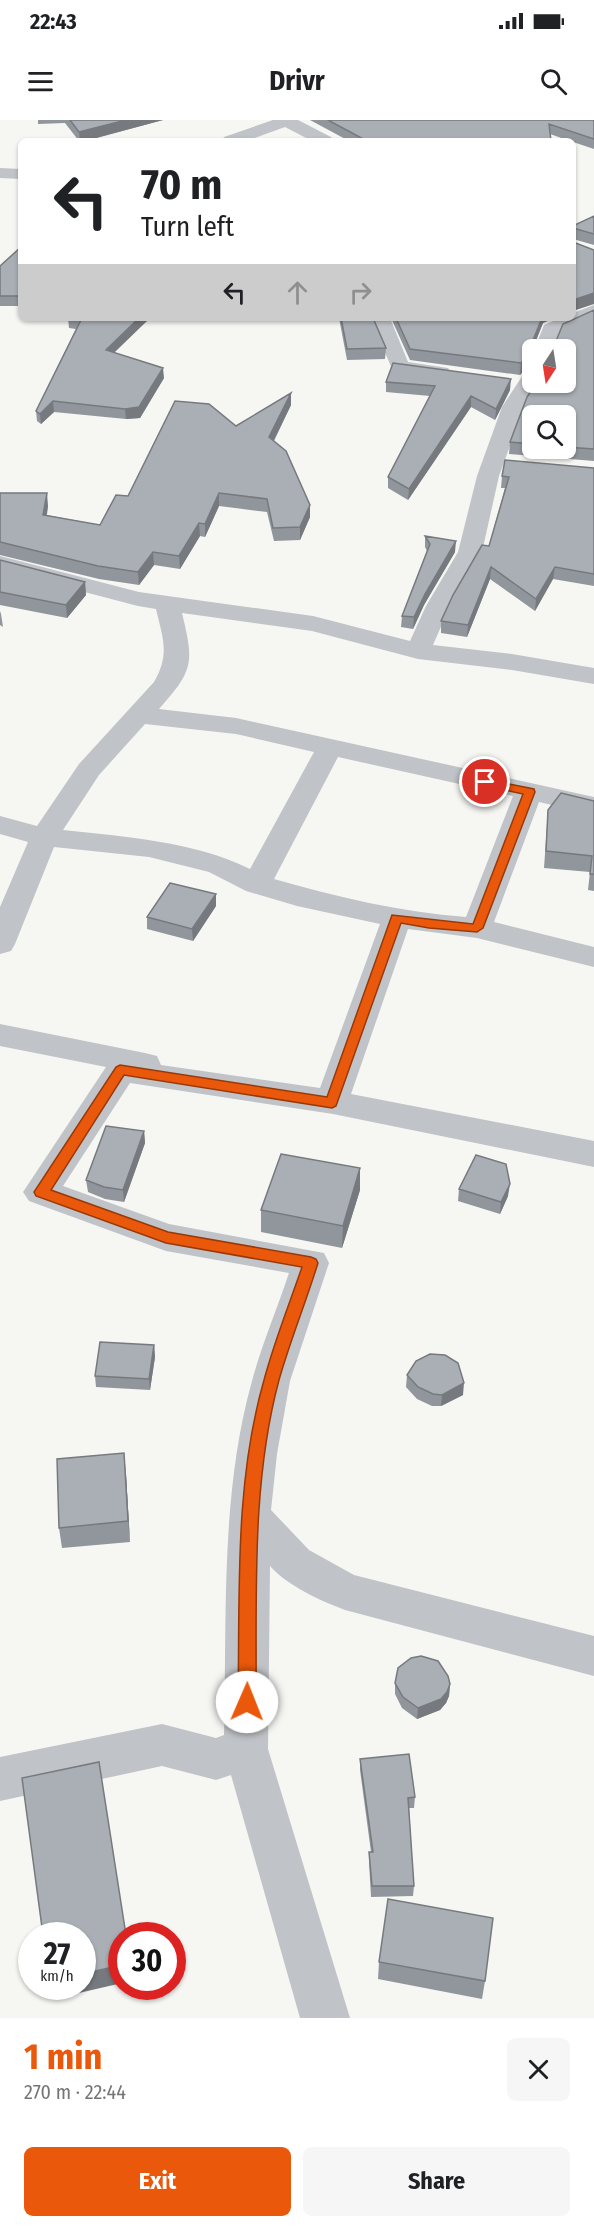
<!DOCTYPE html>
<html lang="en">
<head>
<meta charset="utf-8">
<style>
	body { margin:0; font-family:"Fira Sans Condensed",sans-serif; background:#f6f6f6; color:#202124; height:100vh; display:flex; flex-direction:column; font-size:22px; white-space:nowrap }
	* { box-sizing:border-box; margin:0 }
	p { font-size:20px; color:#757577 }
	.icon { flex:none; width:33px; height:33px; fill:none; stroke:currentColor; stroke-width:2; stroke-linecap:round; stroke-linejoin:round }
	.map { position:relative; height:1898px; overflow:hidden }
	.details { display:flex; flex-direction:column; background:#fff; flex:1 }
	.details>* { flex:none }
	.hud { position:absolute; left:18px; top:18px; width:558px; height:183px; border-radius:9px; box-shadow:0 2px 4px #0004; background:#fff; color:#202124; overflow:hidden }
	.needle { width:39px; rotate:192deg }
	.tools { position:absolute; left:522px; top:219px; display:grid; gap:12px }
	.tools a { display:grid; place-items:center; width:54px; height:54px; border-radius:9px; background:#fff; box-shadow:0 2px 4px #0004; font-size:30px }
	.speed { position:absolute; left:18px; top:1802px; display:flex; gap:12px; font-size:30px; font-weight:700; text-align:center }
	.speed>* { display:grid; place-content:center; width:78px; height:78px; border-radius:50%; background:#fff; box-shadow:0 2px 4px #0004; line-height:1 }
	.speed small { font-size:15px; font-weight:400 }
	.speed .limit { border:9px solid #d22; background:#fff; color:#111 }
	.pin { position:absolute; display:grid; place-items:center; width:51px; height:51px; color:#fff; margin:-26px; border:3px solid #fff; border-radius:50%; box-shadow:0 2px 6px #0007 }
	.me { position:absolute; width:66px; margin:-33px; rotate:1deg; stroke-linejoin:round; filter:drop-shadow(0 0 4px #0008) }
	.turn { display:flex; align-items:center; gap:21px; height:126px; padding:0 24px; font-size:27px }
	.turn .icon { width:78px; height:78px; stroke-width:2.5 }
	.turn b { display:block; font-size:42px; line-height:51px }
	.lanes { display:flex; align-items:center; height:57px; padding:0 24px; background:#0003; justify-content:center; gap:30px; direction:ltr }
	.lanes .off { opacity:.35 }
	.round { display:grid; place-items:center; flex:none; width:63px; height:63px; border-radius:9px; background:#f6f6f6 }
	.head { display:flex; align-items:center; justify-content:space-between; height:102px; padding:0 24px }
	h1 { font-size:36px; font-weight:700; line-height:45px; color:#ea580c }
	.button { display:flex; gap:12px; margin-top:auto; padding:12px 24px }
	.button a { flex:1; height:69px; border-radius:9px; background:#ea580c; color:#fff; font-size:24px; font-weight:700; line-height:69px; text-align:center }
	.button a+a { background:#f6f6f6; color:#202124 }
	.status { display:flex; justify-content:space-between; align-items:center; height:42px; padding:0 30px; background:#fff; direction:ltr }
	.status svg { height:16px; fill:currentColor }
	header { display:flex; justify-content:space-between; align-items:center; height:78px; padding:0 24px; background:#fff; font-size:27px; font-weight:700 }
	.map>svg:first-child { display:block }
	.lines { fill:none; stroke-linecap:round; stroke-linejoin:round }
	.street { fill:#c0c3c7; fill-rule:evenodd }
	.wall { fill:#91969c; fill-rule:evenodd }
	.shaded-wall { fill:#767a7f }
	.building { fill:#a9afb5; stroke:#767a7f; stroke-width:1.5 }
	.route { fill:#ea580c; stroke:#983908; stroke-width:1.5 }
</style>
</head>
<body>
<div class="status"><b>22:43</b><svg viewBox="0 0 49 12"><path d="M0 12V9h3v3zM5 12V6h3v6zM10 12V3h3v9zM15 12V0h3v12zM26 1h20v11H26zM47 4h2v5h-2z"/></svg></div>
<header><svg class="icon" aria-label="menu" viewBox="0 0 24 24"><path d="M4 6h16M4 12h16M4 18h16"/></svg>Drivr<svg class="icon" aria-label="search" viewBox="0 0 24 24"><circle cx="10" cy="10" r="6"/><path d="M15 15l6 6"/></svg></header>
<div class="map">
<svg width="594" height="1898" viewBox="0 0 594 1898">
	<rect width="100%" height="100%" fill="#f6f7f3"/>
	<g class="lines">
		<path class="street" d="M 273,0 L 298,0 L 331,17 L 333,21 L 312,21 L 285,7 L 246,21 L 222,21 L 224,17 Z
			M 0,48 L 21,49 L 21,59 L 0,58 Z
			M 594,185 L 594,198 L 560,213 L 554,230 L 534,230 L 544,205 L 560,198 L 573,198 L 573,193 Z
			M 370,198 L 390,198 L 408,242 L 448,248 L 451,252 L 448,256 L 441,258 L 393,251 Z
			M 532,250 L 532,262 L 539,262 L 524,287 L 499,356 L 482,432 L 450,486 L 433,525 L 512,534 L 594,548 L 594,564 L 512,550 L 418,539 L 312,511 L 182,493 C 194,543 194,550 159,589 L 236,598 L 594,677 L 594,695 L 539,682 L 494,802 L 594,827 L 594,847 L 477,818 L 408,809 L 351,974 L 594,1021 L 594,1047 L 333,994 L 130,963 L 63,1066 L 169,1104 L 324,1133 L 329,1143 L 290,1261 L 277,1334 L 271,1390 L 309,1430 L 354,1455 L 594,1516 L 594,1556 L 345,1490 C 319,1480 288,1466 270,1446 L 268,1629 L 350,1898 L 300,1898 L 231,1655 L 216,1660 L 162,1646 L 0,1681 L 0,1637 L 162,1604 L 216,1618 L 224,1615 C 227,1498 220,1375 252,1261 C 262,1224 277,1189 289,1153 L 166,1131 L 29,1081 L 23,1072 L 29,1063 L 106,947 L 0,926 L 0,904 L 145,933 L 157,936 L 161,945 L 320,968 L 380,804 L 297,786 L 246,771 L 209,752 L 149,737 L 54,727 L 15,824 L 11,831 L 0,834 L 0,787 L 28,722 L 0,714 L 0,696 L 37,706 L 79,644 L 154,562 C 170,534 163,519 156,489 L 138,486 L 0,450 L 0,436 L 139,472 L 313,496 L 410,521 L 426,486 L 458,432 L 477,356 L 502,287 L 525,252 ZM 145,604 L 236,614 L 314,632 L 250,749 C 193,721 126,717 63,710 L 99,655 ZM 338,637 L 513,676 L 466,797 C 401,792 336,777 274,759 Z"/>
	</g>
	<path class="wall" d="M 38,0 L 163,0 L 85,21 L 79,21 L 65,3 L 38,4 Z
		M 310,0 L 594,0 L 594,29 L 573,22 L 573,21 L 570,21 L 550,14 L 551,21 L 349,21 Z
		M 594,96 L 594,125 L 573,119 L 573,104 L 575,105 Z
		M 21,127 L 21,186 L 0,186 L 0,146 Z
		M 594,190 L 594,341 L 509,334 L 510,322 L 527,277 L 537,262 L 566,262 L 566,230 L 532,230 L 532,248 L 524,250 L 520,255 L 410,240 L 391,198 L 554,198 L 543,203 L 536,220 L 556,221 L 563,204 ZM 532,296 L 566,296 L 566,328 L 532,328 Z
		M 68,198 L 150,198 L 114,233 L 164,258 L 140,298 L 126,299 L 54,292 L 41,304 L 37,301 L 36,291 L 76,209 L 69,208 Z
		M 339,198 L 373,198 L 386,228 L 385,239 L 347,240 Z
		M 386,262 L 510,270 L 495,300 L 471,287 L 408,380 L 388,368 L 388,357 L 430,276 L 386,272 Z
		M 291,273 L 291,285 L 274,321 L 310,385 L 310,397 L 300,420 L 274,421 L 267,392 L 219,386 L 205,417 L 200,416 L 180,449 L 154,445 L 139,465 L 99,459 L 0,435 L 0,373 L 48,386 L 47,395 L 100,405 L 128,376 L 236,306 Z
		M 594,348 L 594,466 L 553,459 L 535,491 L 490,459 L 467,517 L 441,513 L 441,501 L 489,426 L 505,368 L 501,368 L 502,356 Z
		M 425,416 L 455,432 L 424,485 L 413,509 L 401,507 L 402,496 L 427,431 L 425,427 Z
		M 0,440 L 85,462 L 86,475 L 67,498 L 0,485 Z
		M 0,491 L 1,494 L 3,507 L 0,505 Z
		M 594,681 L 594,771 L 588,770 L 590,752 L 544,748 L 548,690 Z
		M 216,774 L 216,786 L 193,821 L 147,809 L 147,797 Z
		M 144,1011 L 145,1023 L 124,1082 L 105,1079 L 88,1072 L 86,1060 Z
		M 459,1069 L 508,1076 L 500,1094 L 458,1081 Z
		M 360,1070 L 342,1128 L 261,1112 L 261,1090 Z
		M 154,1225 L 155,1237 L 150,1270 L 96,1267 L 95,1256 Z
		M 407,1255 L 463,1275 L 441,1286 L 432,1286 L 417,1279 L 406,1267 Z
		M 126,1354 L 130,1422 L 62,1428 L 59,1408 Z
		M 395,1563 L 450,1564 L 449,1576 L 446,1583 L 440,1590 L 417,1599 L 402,1588 L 395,1574 Z
		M 360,1639 L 415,1677 L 414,1688 L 409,1688 L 414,1766 L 413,1776 L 371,1777 L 369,1742 L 369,1732 L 371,1732 L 360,1650 Z
		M 379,1842 L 485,1861 L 482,1879 L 378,1859 Z"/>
	<path class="shaded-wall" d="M 126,0 L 163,0 L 85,21 L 80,21 L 79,12 Z
		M 594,173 L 594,184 L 573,191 L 573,180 Z
		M 139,198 L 150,198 L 106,240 L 106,230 Z
		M 542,198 L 554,198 L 543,203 L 532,231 L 533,220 Z
		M 532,237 L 532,248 L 524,250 L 520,255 L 521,243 L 525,239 Z
		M 163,248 L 164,258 L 140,298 L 126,299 L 125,289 Z
		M 511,259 L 510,270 L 495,300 L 496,289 Z
		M 291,273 L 291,285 L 269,330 L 269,317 Z
		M 471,276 L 471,287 L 408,380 L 409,369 Z
		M 53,281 L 54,292 L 41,304 L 40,294 Z
		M 47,373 L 48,386 L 44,408 L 43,395 Z
		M 219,373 L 219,386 L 205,417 L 205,404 Z
		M 310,385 L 310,397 L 300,420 L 300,407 Z
		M 199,403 L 200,416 L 180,449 L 179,436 Z
		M 456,421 L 455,432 L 424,485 L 413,509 L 414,497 L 425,474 Z
		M 153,432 L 154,445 L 139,465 L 138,452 Z
		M 491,447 L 490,459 L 467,517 L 468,505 Z
		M 555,447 L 553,459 L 535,491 L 536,479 Z
		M 85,462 L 86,475 L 67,498 L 66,485 Z
		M 216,774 L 216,786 L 193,821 L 192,809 Z
		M 144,1011 L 145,1023 L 124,1082 L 123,1070 Z
		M 360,1048 L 360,1070 L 342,1128 L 343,1106 Z
		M 510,1064 L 508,1076 L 500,1094 L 501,1082 Z
		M 154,1225 L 155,1237 L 150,1270 L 149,1259 Z
		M 464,1263 L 463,1275 L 441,1286 L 442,1275 Z
		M 124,1333 L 126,1354 L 130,1422 L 128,1401 Z
		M 450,1564 L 449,1576 L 446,1583 L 440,1590 L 417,1599 L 418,1588 Z
		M 122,1845 L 122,1863 L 53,1879 L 50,1866 L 82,1866 L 82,1854 Z"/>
	<path class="building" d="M 70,0 L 126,0 L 79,12 Z
		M 328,0 L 594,0 L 594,19 L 549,4 L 551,21 L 373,21 L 365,20 Z
		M 594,96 L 594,114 L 573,108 L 573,104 L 575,105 Z
		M 573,122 L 594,130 L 594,173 L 573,180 L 573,181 Z
		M 21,127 L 21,176 L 0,176 L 0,146 Z
		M 594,190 L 594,329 L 566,327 L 566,296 L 532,296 L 532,324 L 510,322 L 527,277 L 537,262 L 566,262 L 566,230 L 532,230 L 532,237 L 525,239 L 521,243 L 410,229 L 396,198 L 542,198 L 533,220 L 556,221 L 563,204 Z
		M 69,198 L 139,198 L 106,230 L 163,248 L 139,287 L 125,289 L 53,281 L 40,294 L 36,291 L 81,200 Z
		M 341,198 L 373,198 L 386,228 L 347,229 Z
		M 393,243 L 511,259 L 496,289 L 471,276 L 409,369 L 388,357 L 435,266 L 386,262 Z
		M 291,273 L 269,317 L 286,331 L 310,385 L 300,407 L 273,408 L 267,379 L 219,373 L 205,404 L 199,403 L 179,436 L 153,432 L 138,452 L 98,446 L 0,422 L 0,373 L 47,373 L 43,395 L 100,405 L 116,375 L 128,376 L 175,281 L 209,284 L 236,306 Z
		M 505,340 L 594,348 L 594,454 L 555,447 L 536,479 L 491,447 L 468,505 L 441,501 L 453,475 L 482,425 L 489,426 L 509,357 L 502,356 Z
		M 425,416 L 456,421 L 425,474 L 414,497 L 402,496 L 430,424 Z
		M 0,440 L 85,462 L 66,485 L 0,472 Z
		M 561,673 L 594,681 L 594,754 L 590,754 L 592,736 L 546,731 L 548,690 Z
		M 170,763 L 216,774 L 192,809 L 147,797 Z
		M 106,1006 L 144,1011 L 123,1070 L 104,1067 L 86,1060 Z
		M 281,1034 L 360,1048 L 343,1106 L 261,1090 Z
		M 476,1035 L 506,1044 L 510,1064 L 501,1082 L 459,1069 Z
		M 100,1222 L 154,1225 L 149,1259 L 95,1256 Z
		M 430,1234 L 445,1235 L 458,1243 L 464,1263 L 442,1275 L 433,1274 L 418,1267 L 407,1255 L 416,1241 Z
		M 124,1333 L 128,1401 L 59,1408 L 57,1339 Z
		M 421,1536 L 438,1541 L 448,1556 L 450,1564 L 447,1572 L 441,1579 L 418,1588 L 403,1577 L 395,1563 L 398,1548 L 411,1538 Z
		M 409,1634 L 415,1677 L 408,1678 L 414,1766 L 372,1766 L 369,1732 L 373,1732 L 360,1639 Z
		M 99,1642 L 126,1815 L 122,1815 L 122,1845 L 82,1854 L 82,1815 L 43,1815 L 22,1658 Z
		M 388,1779 L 493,1798 L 485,1861 L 379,1842 Z"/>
	<path class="route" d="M 485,659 L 534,669 L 535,672 L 483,808 L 477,812 L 429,808 L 401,803 L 336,986 L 332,988 L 124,955 L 51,1070 L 168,1112 L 311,1137 L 316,1139 L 318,1143 C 306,1182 290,1221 279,1260 C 251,1364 257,1476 256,1582 L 253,1588 L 247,1591 L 240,1588 L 238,1582 C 240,1476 234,1364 264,1260 C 274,1222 289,1185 302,1147 L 166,1123 L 36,1076 L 34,1072 L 116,947 L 120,945 L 327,977 L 392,795 L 473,804 L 523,674 L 481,665 L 479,662 Z"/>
</svg>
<div class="tools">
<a><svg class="needle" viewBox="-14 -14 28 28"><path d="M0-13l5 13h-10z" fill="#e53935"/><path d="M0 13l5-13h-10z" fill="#757577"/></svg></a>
<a><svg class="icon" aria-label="search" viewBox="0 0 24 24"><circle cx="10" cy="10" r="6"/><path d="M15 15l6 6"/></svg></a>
</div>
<div class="speed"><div>27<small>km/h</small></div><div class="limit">30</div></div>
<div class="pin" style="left:485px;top:662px;background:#d93025"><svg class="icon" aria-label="arrive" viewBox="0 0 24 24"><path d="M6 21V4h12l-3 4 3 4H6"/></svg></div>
<svg class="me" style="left:247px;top:1582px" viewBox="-20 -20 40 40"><circle r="19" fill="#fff"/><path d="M0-13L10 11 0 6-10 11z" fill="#ea580c"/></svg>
<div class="hud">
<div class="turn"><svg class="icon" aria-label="left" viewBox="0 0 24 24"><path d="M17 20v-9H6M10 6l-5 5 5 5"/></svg><div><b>70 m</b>Turn left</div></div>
<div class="lanes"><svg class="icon" aria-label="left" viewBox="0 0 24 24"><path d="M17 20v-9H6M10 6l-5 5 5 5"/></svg><svg class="icon off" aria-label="ahead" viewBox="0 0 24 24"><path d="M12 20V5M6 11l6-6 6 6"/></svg><svg class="icon off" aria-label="right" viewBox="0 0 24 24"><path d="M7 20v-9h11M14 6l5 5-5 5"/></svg></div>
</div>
</div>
<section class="details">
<div class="head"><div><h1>1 min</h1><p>270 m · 22:44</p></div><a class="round"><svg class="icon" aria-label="close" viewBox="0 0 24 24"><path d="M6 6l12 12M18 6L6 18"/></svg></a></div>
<div class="button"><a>Exit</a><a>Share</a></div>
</section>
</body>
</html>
